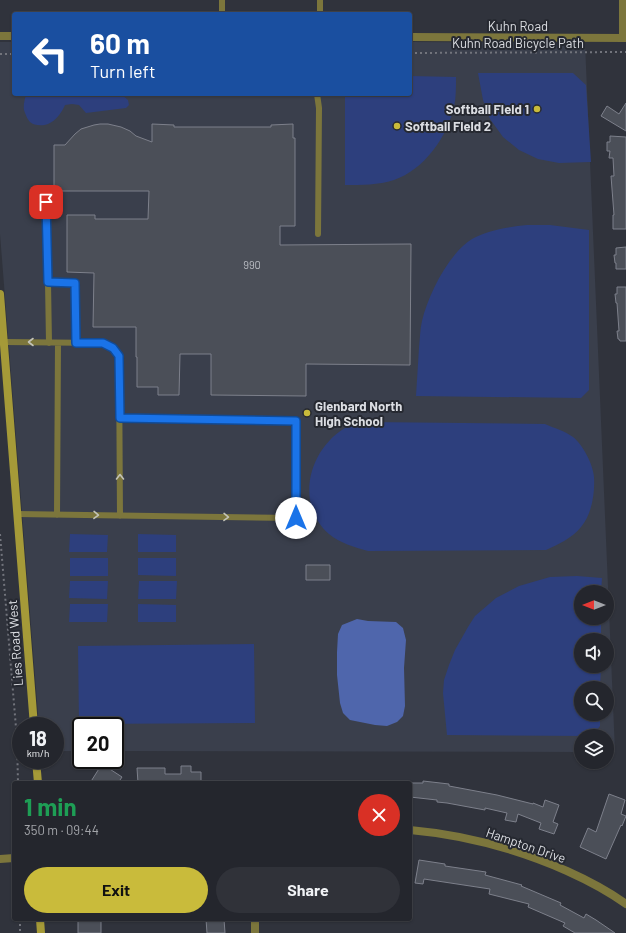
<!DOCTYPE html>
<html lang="en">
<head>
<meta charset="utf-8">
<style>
	body { margin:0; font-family:Barlow,sans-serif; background:#303239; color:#f1f3f6; height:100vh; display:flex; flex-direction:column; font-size:15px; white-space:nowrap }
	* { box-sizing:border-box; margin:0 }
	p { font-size:13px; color:#a3a5aa }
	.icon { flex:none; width:22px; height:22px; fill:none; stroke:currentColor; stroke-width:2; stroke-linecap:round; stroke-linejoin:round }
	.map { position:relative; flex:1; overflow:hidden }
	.drawer { position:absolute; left:12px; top:781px; width:400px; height:140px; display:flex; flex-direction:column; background:#24262d; border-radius:4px; box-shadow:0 1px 3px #0004,0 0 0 1px #414349 }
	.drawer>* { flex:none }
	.hud { position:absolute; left:12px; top:12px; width:400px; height:84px; border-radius:4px; box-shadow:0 1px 3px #0004,0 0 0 1px #414349; background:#1a4fa0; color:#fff; overflow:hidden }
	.needle { width:26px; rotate:270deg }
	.tools { position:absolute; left:574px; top:585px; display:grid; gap:8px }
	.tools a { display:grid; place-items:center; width:40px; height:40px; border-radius:50%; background:#24262d; box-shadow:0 1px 3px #0004,0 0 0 1px #414349; font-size:20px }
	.speed { position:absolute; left:12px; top:717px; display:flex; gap:8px; font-size:20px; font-weight:700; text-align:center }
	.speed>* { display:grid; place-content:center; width:52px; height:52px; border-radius:50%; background:#24262d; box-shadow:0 1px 3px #0004,0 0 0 1px #414349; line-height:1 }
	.speed small { font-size:10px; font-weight:400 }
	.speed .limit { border:2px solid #111; border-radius:6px; background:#fff; color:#111 }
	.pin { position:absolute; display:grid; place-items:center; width:34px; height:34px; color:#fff; margin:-17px; border-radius:8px; box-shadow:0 2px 6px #0006 }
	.me { position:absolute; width:44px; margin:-22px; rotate:0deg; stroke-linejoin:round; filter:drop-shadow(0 0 3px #0008) }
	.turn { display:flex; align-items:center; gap:14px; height:84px; padding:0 12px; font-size:18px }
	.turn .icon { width:52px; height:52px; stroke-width:2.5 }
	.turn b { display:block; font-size:28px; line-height:34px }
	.round { display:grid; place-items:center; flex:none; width:42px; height:42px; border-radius:21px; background:#303239 }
	.summary { display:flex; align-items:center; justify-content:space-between; height:68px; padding:0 12px }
	h1 { font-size:24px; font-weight:700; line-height:30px; color:#1e9e55 }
	.action { display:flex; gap:8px; margin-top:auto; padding:8px 12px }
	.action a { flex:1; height:46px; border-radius:24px; background:#c9bb3b; color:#111; font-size:16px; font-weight:700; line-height:46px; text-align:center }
	.action a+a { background:#303239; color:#f1f3f6 }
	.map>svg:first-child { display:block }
	.built { fill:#3a3f4c; fill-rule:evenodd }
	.green { fill:#2d3f7d }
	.water { fill:#4f66ac }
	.building { fill:#4b4f58; stroke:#7d808b }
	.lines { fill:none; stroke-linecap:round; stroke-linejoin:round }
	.path { stroke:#72747c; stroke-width:2; stroke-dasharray:2 3; stroke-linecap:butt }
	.lane { stroke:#7c763c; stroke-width:6 }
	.street { stroke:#7c763c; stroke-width:8 }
	.secondary { stroke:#a59a38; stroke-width:8 }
	.oneway { stroke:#c3c3b8 }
	.route-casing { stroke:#114b97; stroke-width:10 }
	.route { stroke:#1a73e8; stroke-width:7 }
	.poi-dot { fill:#c9bb3b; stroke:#262931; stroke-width:1.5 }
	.labels { text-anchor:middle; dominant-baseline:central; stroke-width:4; stroke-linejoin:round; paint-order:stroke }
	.number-label { font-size:11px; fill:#b7bac0 }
	.street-label { font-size:13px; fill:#dbdde2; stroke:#262931 }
	.poi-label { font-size:13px; font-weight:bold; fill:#dbdde2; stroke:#262931; text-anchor:start }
</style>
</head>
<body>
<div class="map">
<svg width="626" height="933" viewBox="0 0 626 933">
	<rect width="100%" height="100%" fill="#30333c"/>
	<path class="built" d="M 0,42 L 14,42 L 14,94 L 410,94 L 410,42 L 585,43 L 615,752 L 607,752 L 607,736 L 581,736 L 581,752 L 115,751 L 115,726 L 81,726 L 81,751 L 55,751 L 55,726 L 39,726 L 0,234 ZM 581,592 L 607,592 L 607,618 L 581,618 ZM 581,640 L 607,640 L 607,666 L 581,666 ZM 581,688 L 607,688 L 607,714 L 581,714 Z"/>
	<path class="green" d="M 478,73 L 573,73 L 586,85 L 591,162 L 559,163 L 538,159 L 519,150 L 503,137 L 490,119 L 483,100 Z
		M 410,76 L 456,77 C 456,87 456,98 454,107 C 447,137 424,170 394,180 C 378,185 362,185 345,185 L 345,94 L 410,94 Z
		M 26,94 L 121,94 L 128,100 L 129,105 L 126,108 L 86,113 L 79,105 L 72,104 L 65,105 C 62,112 56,121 48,124 C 43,126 34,126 30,122 C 27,119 25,113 24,110 C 23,105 25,99 26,94 Z
		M 527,225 L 550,225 L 589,230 L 589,390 L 581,398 L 416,396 C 417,380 418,364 419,348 C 420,339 420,329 422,321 C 428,295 449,253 472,239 C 489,230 508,227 527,225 Z
		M 367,422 L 545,424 C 554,428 565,431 573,437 C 583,445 593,464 594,477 C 595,493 592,514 581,527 C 572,538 559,544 546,550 L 368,551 C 354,547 340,543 329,534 C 293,503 310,445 349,426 C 354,424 362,424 367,422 Z
		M 70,534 L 108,535 L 107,552 L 69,552 Z
		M 138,534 L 176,535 L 176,552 L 138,552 Z
		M 70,558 L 108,558 L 108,576 L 70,576 Z
		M 138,558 L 176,558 L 176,576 L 138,575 Z
		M 577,576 L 602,578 L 601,592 L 581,592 L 581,618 L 601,618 L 601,640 L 581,640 L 581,666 L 601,666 L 600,688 L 581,688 L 581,714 L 600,714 L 600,726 L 592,736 L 447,735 L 443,693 L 444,680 L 449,665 L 455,650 L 468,627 L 475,616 L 496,598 L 519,586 L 550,577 Z
		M 70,581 L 108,581 L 107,599 L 69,598 Z
		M 139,581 L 177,581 L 176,599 L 138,599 Z
		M 70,604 L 108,604 L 107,622 L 69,622 Z
		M 138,604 L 176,605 L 176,622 L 138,622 Z
		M 254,644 L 255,723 L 79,724 L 78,646 Z"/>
	<path class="water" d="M 357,619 L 368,621 L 396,622 L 403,628 L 406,640 L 404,668 L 405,706 L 403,716 L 397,722 L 387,726 L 375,725 L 350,720 L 343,713 L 340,703 L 337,675 L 337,652 L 338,634 L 342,625 Z"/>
	<path class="building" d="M 626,103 L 626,131 L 601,116 L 607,106 L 619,114 Z
		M 100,124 L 108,124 L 121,127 L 130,131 L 136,136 L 152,142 L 152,124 L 174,125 L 174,127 L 271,127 L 271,125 L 293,124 L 293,138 L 295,138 L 295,226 L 280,226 L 280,245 L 411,244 L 410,365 L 306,364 L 306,396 L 211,395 L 211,354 L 180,354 L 179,395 L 158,395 L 158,387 L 137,387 L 137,357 L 136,357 L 136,327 L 93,327 L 94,273 L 67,272 L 67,215 L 95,215 L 95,219 L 148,219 L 149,191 L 54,191 L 54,145 L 65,145 L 75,134 L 81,129 L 94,125 Z
		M 610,136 L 626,137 L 626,229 L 613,229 L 613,215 L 614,215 L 611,176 L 614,176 L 613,158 L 609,158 L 610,151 L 607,151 L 607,142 L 610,142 Z
		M 626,247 L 626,269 L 616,269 L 616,263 L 615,263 L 614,255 L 616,255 L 616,248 Z
		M 617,287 L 626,287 L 626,341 L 620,341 L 619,339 L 618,339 L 617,331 L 619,331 L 617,303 L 616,303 L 615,294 L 617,294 Z
		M 306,565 L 330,565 L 330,580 L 306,580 Z
		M 102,764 L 122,777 L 118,783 L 90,783 Z
		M 181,766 L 191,766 L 191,772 L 201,772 L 201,783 L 138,783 L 137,768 L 165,768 L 165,774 L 181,774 Z
		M 423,781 L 449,784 L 449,786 L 497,795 L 533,804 L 533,803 L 543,807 L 545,800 L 559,805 L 553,822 L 558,824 L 554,834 L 539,829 L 541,823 L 518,814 L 516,822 L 505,820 L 507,813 L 485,808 L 485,810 L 447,803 L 437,802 L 437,800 L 410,797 L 410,783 L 423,783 Z
		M 609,794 L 625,800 L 621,814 L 626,816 L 622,826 L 621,825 L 606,859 L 580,847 L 588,828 L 596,832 Z
		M 419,860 L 445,864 L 445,866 L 486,872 L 485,875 L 522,885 L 521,886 L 561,903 L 560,905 L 584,918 L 586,914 L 596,920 L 615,933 L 575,933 L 563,926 L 565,923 L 528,907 L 529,904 L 489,894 L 490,889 L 424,879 L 423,884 L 415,883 Z
		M 206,919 L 224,919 L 225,933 L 207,933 Z
		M 78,920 L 101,920 L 101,933 L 78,933 Z"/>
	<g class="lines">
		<path class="path" d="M 410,53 L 626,52
			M 0,54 L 14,54
			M 0,534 L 17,740 L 18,783
			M 20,919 L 20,933"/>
		<path class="lane" d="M 222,0 L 222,14
			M 320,0 L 320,14
			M 317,94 L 319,108 L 318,234
			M 46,202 L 48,282
			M 4,342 L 103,343 L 113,348 L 119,355 L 120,516
			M 49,343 L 48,282 L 75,283 L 76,343
			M 17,514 L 296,518 L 296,421 L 120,418
			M 57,515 L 58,343"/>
		<path class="street" d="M 0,36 L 14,36
			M 410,37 L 626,38
			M 623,38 L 623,0
			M 410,830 C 466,835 515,848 567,871 C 587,880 608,891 626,904
			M 0,859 L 14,858
			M 255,919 L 255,933"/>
		<path class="secondary" d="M 0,294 L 34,726
			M 36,760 L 38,783
			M 40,919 L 41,933"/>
	</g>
	<defs><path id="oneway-chevron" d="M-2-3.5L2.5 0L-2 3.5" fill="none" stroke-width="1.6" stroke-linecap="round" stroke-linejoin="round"/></defs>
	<g class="oneway">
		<use href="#oneway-chevron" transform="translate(31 342) rotate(-180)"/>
		<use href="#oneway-chevron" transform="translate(120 477) rotate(-90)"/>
		<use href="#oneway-chevron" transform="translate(96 515) rotate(1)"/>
		<use href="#oneway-chevron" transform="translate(226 517) rotate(1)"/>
	</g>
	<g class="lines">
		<g class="route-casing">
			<path id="route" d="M 46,202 L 48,282 L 75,283 L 76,343 L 103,343 L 113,348 L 119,356 L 120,418 L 296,421 L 296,518"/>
		</g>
		<use href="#route" class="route"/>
	</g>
	<g class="poi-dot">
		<circle cx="537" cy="109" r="4"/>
		<circle cx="397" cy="126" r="4"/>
		<circle cx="307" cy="413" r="4"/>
	</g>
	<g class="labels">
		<g class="number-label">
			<text x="252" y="264">990</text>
		</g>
		<g class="street-label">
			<text x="518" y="26">Kuhn Road</text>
			<text x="518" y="43">Kuhn Road Bicycle Path</text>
			<text transform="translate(15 643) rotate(-94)">Lies Road West</text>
			<text transform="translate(526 845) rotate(19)">Hampton Drive</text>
		</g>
		<g class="poi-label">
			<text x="529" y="109" text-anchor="end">Softball Field 1</text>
			<text x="405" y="126">Softball Field 2</text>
			<text x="315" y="406">Glenbard North<tspan x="315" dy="15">High School</tspan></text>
		</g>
	</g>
</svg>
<div class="tools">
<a><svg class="needle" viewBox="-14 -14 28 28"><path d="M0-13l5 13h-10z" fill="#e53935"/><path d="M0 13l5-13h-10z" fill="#a3a5aa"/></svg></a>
<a><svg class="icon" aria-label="sound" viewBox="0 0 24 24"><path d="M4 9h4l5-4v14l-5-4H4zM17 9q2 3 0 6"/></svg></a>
<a><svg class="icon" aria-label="search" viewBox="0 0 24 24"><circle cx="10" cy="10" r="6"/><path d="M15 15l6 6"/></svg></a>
<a><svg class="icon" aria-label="layers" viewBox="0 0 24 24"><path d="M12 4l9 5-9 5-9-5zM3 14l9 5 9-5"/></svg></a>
</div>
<div class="speed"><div>18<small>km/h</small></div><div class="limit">20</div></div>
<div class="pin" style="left:46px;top:202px;background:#d93025"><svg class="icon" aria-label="arrive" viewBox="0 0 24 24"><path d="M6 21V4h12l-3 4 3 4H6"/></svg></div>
<svg class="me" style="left:296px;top:518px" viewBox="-20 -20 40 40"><circle r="19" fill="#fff"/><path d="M0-13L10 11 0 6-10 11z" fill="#1a73e8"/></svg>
<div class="hud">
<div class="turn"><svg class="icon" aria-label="left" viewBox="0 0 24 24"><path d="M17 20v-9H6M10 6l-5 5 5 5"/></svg><div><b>60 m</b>Turn left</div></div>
</div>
<section class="drawer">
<div class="summary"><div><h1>1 min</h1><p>350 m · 09:44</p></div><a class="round" style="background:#d93025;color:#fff"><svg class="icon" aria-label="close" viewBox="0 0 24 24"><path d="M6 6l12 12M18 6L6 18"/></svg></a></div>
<div class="action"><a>Exit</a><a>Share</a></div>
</section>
</div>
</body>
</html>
